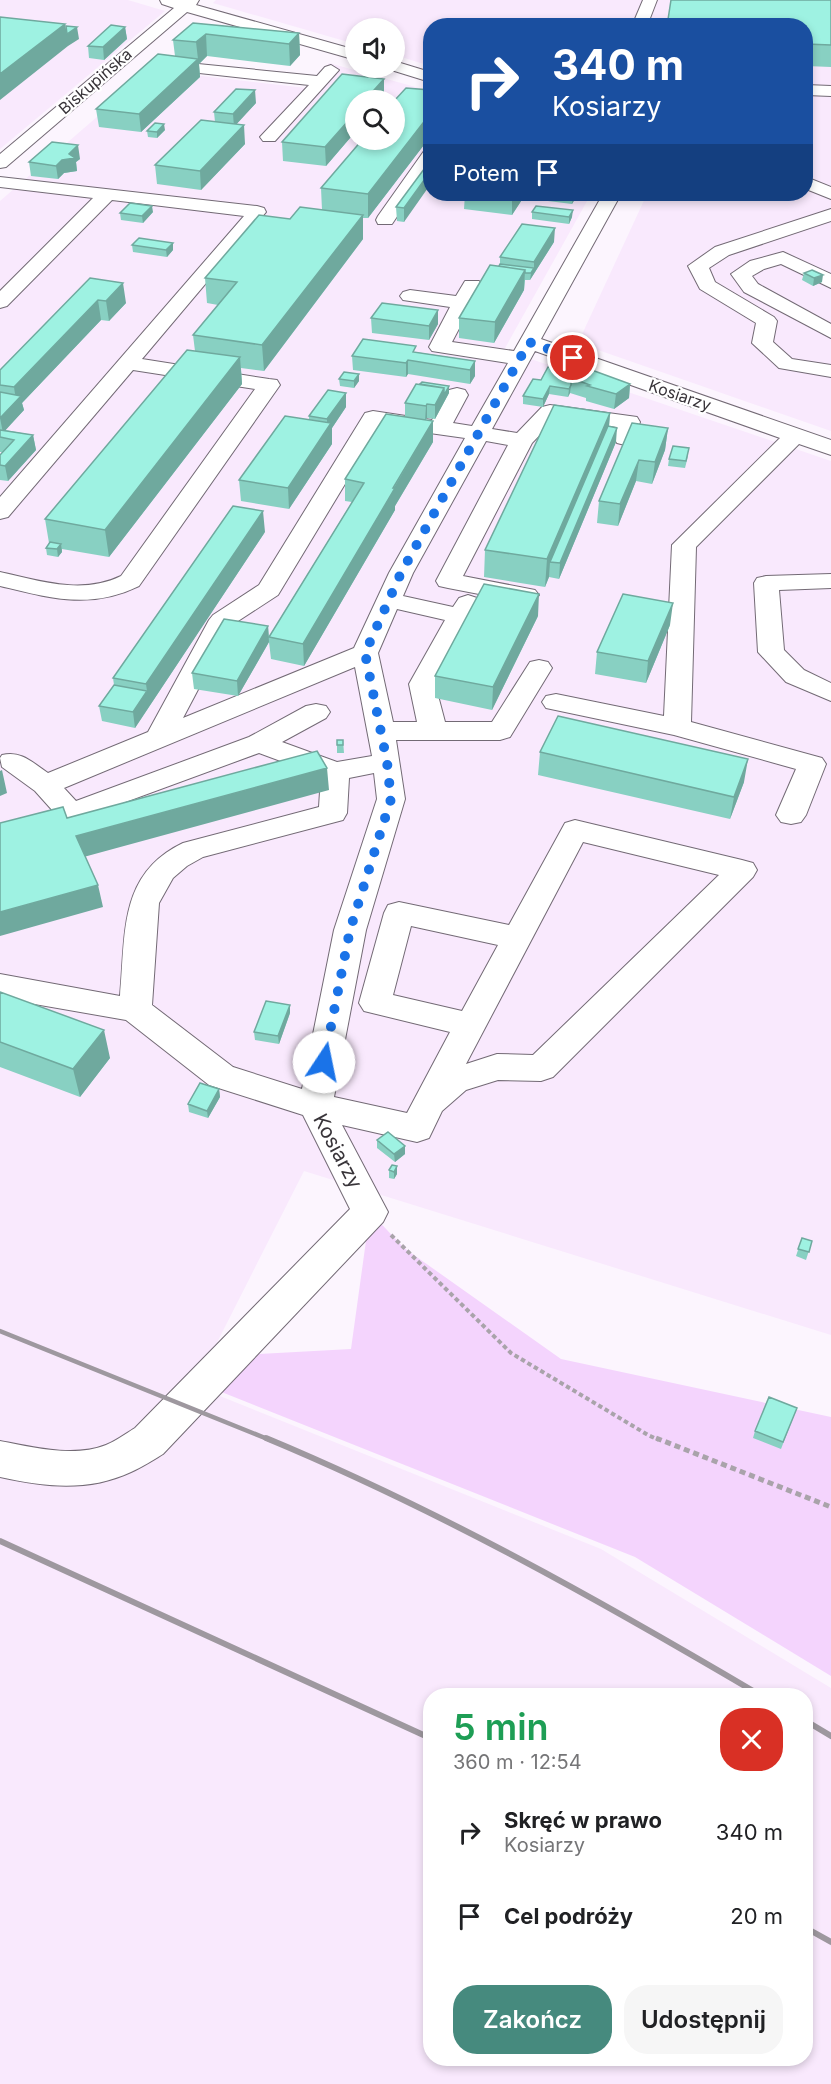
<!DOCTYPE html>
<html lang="pl">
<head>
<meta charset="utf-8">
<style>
	body { margin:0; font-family:Inter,sans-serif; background:#f6f6f6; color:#202124; height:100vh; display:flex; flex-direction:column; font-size:22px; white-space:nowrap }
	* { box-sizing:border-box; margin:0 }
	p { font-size:20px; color:#757577 }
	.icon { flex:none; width:33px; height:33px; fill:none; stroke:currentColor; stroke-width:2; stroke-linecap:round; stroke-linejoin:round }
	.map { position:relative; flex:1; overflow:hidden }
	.drawer { position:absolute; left:423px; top:1688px; width:390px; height:378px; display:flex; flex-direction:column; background:#fff; border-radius:24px; box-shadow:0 3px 9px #0003 }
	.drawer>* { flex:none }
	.guide { position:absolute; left:423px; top:18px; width:390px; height:183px; border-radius:24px; box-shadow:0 3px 9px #0003; background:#1a4fa0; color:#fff; overflow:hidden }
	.tools { position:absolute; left:345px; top:18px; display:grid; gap:12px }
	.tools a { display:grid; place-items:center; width:60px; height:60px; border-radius:50%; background:#fff; box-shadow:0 3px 9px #0003; font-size:30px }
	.pin { position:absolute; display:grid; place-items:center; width:51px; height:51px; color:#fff; margin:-26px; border:3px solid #fff; border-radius:50%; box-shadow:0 2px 6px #0007 }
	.me { position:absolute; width:66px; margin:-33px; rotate:11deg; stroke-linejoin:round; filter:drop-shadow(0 0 4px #0008) }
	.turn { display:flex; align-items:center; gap:21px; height:126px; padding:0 30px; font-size:27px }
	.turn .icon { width:78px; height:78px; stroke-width:2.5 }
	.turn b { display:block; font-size:42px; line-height:51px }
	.then { display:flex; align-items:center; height:57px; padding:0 30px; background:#0003; gap:12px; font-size:22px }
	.round { display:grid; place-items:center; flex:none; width:63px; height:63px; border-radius:24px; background:#f6f6f6 }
	.summary { display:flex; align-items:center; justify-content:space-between; height:102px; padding:0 30px }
	h1 { font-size:36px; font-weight:600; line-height:45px; color:#1e9e55 }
	.button { display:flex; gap:12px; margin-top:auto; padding:12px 30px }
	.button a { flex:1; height:69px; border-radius:24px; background:#468a7e; color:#fff; font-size:24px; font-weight:600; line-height:69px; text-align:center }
	.button a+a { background:#f6f6f6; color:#202124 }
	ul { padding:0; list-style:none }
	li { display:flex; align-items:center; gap:18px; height:84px; padding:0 30px }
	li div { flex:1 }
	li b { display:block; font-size:22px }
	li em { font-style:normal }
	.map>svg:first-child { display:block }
	.built { fill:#f9e9fd; fill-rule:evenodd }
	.green { fill:#f4d4fd }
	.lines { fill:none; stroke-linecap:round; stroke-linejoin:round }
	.minor-casing { stroke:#736a75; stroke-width:2 }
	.path-far1 { stroke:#a9a3aa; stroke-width:4; stroke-dasharray:4.5 3; stroke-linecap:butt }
	.path { stroke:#a9a3aa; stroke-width:5; stroke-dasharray:6 4; stroke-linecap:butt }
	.minor { fill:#fff; fill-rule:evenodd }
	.rail-far1 { stroke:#9e989f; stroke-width:4.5 }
	.rail { stroke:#9e989f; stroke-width:6 }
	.wall { fill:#88d0c2 }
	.shaded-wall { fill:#6fa99e }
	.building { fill:#9ef2e2; stroke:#6fa99e; stroke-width:1.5 }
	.route { stroke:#1a73e8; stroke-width:10; stroke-dasharray:0 18 }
	.labels { text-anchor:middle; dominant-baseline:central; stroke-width:4.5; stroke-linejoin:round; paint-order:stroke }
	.far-street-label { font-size:16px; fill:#383439; stroke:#fff }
	.street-label { font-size:20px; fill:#383439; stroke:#fff }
</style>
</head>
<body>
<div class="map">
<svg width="831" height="2084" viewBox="0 0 831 2084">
	<rect width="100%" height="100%" fill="#fcf5fe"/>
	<path class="built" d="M 0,0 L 128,0 L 165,11 L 0,149 Z
		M 216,0 L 831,0 L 831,87 L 806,85 L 806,26 L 430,26 L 430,66 L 395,55 L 394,28 L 356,28 L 355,44 L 213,3 Z
		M 329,63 L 430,91 L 430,194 L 591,194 L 504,350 L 831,461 L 831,1335 L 304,1171 L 195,1386 L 601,1549 L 831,1688 L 831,2084 L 0,2084 L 0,201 L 151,70 L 306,88 ZM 356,100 L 394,100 L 394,140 L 356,140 ZM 430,1695 L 806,1695 L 806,2058 L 430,2058 Z
		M 806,95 L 831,97 L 831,431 L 578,343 L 647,194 L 806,194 Z"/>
	<path class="green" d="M 370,1212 L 404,1248 L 561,1359 L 831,1417 L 831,1676 L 635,1557 L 219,1391 L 259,1354 L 351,1349 Z"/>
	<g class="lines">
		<g class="minor-casing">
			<path id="minor" d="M 160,0 L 199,0 L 196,5 L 356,50 L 356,60 L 187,12 L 6,167 L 0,168 L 0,154 L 174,8 L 162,4 Z
				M 643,0 L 657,0 L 647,26 L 632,26 Z
				M 394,61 L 430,72 L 430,82 L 388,69 L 387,68 L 394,68 Z
				M 178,62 L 317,76 L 325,67 L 331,65 L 339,70 L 275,141 L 263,141 L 260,137 L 309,85 L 172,70 L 170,67 Z
				M 806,85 L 831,86 L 831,96 L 806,95 Z
				M 430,150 L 430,167 L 392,224 L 378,224 L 376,220 L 378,216 L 424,151 Z
				M 0,177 L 257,206 L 264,208 L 266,212 L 142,359 L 269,379 L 277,380 L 280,385 L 139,586 C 90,610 50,598 0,586 L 0,572 C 41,581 82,595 121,576 L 255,389 L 133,370 L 8,517 L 0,519 L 0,497 L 244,216 L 112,200 L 7,306 L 0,308 L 0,291 L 93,198 L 0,187 Z
				M 806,177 L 831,187 L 831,199 L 806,189 Z
				M 603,194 L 621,194 L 541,339 L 831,440 L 831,455 L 799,444 L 696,547 L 691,722 L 822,758 L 826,764 L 806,815 L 801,822 L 791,824 L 781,822 L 776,815 L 796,769 L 674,735 L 546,708 L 542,702 L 546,696 L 556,694 L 664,716 L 672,545 L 780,438 L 535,351 L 492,429 L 517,433 L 542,407 L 550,405 L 637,417 L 640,422 L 633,443 L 625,445 L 617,443 L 614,438 L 617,427 L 555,419 L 532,443 L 463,576 L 535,590 L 539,595 L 535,600 L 526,603 L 448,588 L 439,586 L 436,581 L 508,445 L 486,441 L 413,573 L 403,596 L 453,607 L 459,598 L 468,595 L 477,598 L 481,603 L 435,684 L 445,722 L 492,722 L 530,662 L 539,660 L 548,662 L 552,668 L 510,737 L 500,740 L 396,740 L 405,799 L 366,930 L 334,1097 L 407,1113 L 450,1032 L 364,1011 L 359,1003 L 384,913 L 388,905 L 399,902 L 509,925 L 565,823 L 575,820 L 742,860 L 753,863 L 757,870 L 753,877 L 553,1077 L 541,1081 L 498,1080 L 466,1090 L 442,1111 L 429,1138 L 417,1142 L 342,1125 L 388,1212 L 383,1222 L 163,1454 C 153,1460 142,1467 131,1472 C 88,1492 45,1487 0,1477 L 0,1441 C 32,1447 74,1458 106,1445 C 116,1441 125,1434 135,1428 L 350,1209 L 303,1115 L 209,1085 L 126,1020 L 0,998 L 0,974 L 120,996 C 126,934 118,874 183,843 L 319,807 L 321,776 L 259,753 L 71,822 L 61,820 L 35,791 L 2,767 L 0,758 L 2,755 C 21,750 33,763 48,773 L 148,732 L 209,620 L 213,615 L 259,585 L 365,413 L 373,411 L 432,420 L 449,390 L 457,388 L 465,390 L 468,395 L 453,423 L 472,426 L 508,363 L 432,351 L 429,347 L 450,307 L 403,300 L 400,296 L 403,292 L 410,290 L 456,296 L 465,281 L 479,281 L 482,285 L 452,342 L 514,351 ZM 380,426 L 465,438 L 389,573 L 354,648 L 183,718 L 232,625 L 278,595 ZM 397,609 L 445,620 L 409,684 L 417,722 L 393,722 L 378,653 ZM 355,667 L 372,756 L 337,762 L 282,742 L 326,718 L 330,712 L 326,706 L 316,704 L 306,706 L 249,737 L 76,801 L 64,788 ZM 374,773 L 377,799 L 334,930 L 302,1089 L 233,1067 L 152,1005 L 159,903 L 173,878 L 187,866 L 203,857 L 343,820 L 347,813 L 349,778 ZM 583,842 L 719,875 L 533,1055 L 497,1054 L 466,1064 ZM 411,926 L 498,945 L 462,1011 L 393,995 Z
				M 831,209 L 831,221 L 729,255 L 709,268 L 715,282 L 774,317 L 777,321 L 773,342 L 792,359 L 831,365 L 831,377 L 779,368 L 752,343 L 756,323 L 700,289 L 688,266 L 715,247 Z
				M 783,252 L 831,274 L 831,288 L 781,264 L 764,269 L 752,276 L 758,284 L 831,324 L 831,338 L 744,292 L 731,274 L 750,261 Z
				M 831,574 L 831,588 L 779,590 L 784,650 L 804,670 L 831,683 L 831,701 L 786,682 L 758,652 L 754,583 L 757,578 L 766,576 Z"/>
		</g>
		<path class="path-far1" d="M 391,1235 L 511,1353 L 648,1435 L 659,1440"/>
		<path class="path" d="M 656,1438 L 831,1507"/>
		<use href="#minor" class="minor"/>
		<path class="rail-far1" d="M 0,1331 L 270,1440"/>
		<path class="rail" d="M 266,1438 C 439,1510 599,1600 760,1695
			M 0,1541 L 430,1738
			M 806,1721 L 831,1736
			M 806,1928 L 831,1942"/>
	</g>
	<path class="wall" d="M 831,0 L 831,67 L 806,66 L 806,26 Z
		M 193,23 L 299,33 L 300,55 L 290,66 L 207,56 L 199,64 L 200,77 L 141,132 L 99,127 L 96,109 L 175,56 L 173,40 Z
		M 125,27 L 127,39 L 104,60 L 89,58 L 88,46 Z
		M 384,79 L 384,97 L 356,100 L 356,131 L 326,166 L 283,161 L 282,142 Z
		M 430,90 L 430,137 L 368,218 L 363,218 L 363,239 L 264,371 L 241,368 L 242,384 L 109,557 L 62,549 L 62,552 L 58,557 L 47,555 L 46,548 L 49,543 L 45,519 L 195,351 L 193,335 L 218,305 L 207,303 L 205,278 L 290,219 L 322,210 L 321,188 Z
		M 256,103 L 236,124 L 245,144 L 201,190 L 157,184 L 155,165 L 215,122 L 214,112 Z
		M 165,130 L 157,138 L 148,137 L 147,131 Z
		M 80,159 L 76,162 L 77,171 L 64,173 L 58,179 L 31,176 L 29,162 Z
		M 430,161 L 404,222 L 397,221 L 396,207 Z
		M 465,194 L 578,194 L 572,204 L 524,198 L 525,195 L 512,215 L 464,209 Z
		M 153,212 L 143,223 L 121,220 L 120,213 Z
		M 532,212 L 572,217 L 569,224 L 532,219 Z
		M 554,242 L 530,280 L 525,280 L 524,290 L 494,343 L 459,338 L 459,318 L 499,266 L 500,264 L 500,257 Z
		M 173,243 L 173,250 L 167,257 L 133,252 L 132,245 Z
		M 804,273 L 822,282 L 813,286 L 802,280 Z
		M 90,278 L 126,303 L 109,321 L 101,320 L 22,403 L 24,410 L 5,430 L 33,435 L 36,450 L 8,481 L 0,480 L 0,455 L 2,452 L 0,452 L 0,385 Z
		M 371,318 L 438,324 L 429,340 L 372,333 Z
		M 416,352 L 475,361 L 475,376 L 470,384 L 408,374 L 406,377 L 353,370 L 352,356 Z
		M 548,367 L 630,384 L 629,398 L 614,409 L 586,401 L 586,398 L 570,393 L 568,397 L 549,394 L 543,407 L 523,404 L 523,396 L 541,380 Z
		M 339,379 L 359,381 L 354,388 L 340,386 Z
		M 449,386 L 449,393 L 435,419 L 427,418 L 426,420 L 433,442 L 395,506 L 395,510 L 304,666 L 271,659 L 269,642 L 238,696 L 194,689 L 192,673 L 268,626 L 269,637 L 352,502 L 345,501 L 345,479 L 405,417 L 405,403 Z
		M 346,393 L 346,407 L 332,428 L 332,444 L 289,509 L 241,501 L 239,480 L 309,419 L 309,416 Z
		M 610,413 L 609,426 L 616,442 L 559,579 L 549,577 L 545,587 L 484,577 L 485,550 Z
		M 668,428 L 665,450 L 652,484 L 636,481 L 618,526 L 597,523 L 599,501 Z
		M 688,456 L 685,468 L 668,466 L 669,459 Z
		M 265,532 L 135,728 L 102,721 L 99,706 L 114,685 L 113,678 Z
		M 538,616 L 492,710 L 435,698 L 435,676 Z
		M 670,625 L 646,683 L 595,674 L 597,652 Z
		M 337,740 L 343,740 L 344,753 L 337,753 Z
		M 540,752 L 744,782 L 730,819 L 538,775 Z
		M 0,992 L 110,1058 L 80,1097 L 0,1067 Z
		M 290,1013 L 279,1044 L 255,1040 L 254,1032 Z
		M 219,1089 L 220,1097 L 208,1118 L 189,1112 L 188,1104 Z
		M 377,1140 L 405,1146 L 405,1154 L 395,1162 L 377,1148 Z
		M 392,1165 L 397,1174 L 394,1179 L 389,1178 L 389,1170 Z
		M 802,1238 L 812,1241 L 806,1260 L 796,1256 Z
		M 797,1408 L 781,1449 L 753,1438 L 755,1431 Z"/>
	<path class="shaded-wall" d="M 65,24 L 67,34 L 77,27 L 79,39 L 68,46 L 0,100 L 0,74 Z
		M 125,27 L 127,39 L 104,60 L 103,47 Z
		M 299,33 L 300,55 L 290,66 L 289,44 Z
		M 206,34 L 207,56 L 199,64 L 200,77 L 141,132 L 139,114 L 198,59 L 196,42 Z
		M 384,79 L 384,97 L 381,100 L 365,100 Z
		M 255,90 L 256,103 L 234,127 L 233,114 Z
		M 356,112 L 356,131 L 326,166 L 325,147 Z
		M 430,114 L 430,137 L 368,218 L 368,194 Z
		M 164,124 L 165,130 L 157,138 L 157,132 Z
		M 244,125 L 245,144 L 201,190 L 200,171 Z
		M 78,145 L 80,159 L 76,162 L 77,171 L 64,173 L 58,179 L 56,166 Z
		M 430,172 L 430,185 L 404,222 L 404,208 Z
		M 514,194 L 525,194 L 525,195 L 512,215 L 512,196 Z
		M 573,194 L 578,194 L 572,204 Z
		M 152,206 L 153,212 L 143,223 L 142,216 Z
		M 573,210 L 572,217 L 569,224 L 569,217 Z
		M 363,215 L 363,239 L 264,371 L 262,345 Z
		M 555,228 L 554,242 L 530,280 L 531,273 L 534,268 L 534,262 Z
		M 173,243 L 173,250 L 167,257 L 166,250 Z
		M 525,270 L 524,290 L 494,343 L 495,322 Z
		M 823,275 L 822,282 L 813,286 L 814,278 Z
		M 123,283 L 126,303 L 109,321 L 106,301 Z
		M 98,300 L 101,320 L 22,403 L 24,410 L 3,433 L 0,418 L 16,401 L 14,387 Z
		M 438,310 L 438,324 L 429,340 L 429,326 Z
		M 240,357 L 242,384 L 109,557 L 105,530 Z
		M 408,360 L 408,374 L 406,377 L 406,363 Z
		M 475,361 L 475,376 L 470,384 L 470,370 Z
		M 359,374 L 359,381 L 354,388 L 354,381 Z
		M 630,384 L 629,398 L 614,409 L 616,394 Z
		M 571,385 L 570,393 L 568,397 L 569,389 Z
		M 449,386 L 449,393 L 435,419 L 435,405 L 444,388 Z
		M 550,386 L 549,394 L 543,407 L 543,399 Z
		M 346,393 L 346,407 L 332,428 L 332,444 L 289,509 L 288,488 L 327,429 L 327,419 Z
		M 427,404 L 427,418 L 425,421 L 426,406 Z
		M 610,413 L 608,440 L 550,562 L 549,577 L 545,587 L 547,559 Z
		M 433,421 L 433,442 L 395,506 L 395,510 L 304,666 L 303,644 Z
		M 617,428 L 616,442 L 559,579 L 560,563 Z
		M 668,428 L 665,450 L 652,484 L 655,462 Z
		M 33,435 L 36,450 L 8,481 L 5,466 Z
		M 639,460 L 636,481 L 618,526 L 620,504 Z
		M 263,511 L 265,532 L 135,728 L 133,712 L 147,691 L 146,684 Z
		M 61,544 L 62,552 L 58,557 L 57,549 Z
		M 539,594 L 538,616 L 492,710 L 493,687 Z
		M 673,603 L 670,625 L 646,683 L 648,661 Z
		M 268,626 L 269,642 L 238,696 L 237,681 Z
		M 748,759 L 744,782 L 730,819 L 734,797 Z
		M 327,768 L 329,790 L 80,858 L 76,836 Z
		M 2,770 L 7,793 L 0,796 L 0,771 Z
		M 98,885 L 103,907 L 0,936 L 0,912 Z
		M 290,1005 L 290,1013 L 279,1044 L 278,1036 Z
		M 104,1030 L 110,1058 L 80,1097 L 73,1069 Z
		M 219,1089 L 220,1097 L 208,1118 L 207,1111 Z
		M 405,1146 L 405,1154 L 395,1162 L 394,1154 Z
		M 397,1166 L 397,1174 L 394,1179 L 394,1172 Z"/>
	<path class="building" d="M 671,0 L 831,0 L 831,45 L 806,44 L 806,26 L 667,26 Z
		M 0,17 L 65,24 L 0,74 Z
		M 193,23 L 299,33 L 289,44 L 206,34 L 196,42 L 173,40 Z
		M 111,25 L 125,27 L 103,47 L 88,46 Z
		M 66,26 L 77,27 L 67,34 Z
		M 158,54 L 198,59 L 139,114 L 96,109 Z
		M 342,74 L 384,79 L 365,100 L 356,100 L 356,112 L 325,147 L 282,142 Z
		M 406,88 L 430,90 L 430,114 L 368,194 L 321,188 L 362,140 L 394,140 L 394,101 Z
		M 236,89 L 255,90 L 233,114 L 214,112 Z
		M 201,120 L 244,125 L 200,171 L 155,165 Z
		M 155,123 L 164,124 L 157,132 L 147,131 Z
		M 52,142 L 78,145 L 69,154 L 75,158 L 62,160 L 56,166 L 29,162 Z
		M 430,161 L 430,172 L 404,208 L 396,207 Z
		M 492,194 L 514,194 L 512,196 Z
		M 130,203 L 152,206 L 142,216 L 120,213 Z
		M 536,206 L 573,210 L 569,217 L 532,212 Z
		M 300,207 L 363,215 L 262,345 L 193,335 L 237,282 L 205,278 L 259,215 L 290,219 Z
		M 522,224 L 555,228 L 534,262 L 500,257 Z
		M 139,238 L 173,243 L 166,250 L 132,245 Z
		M 500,264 L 534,268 L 531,273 L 525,273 L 525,270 L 499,266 Z
		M 490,265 L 525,270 L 495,322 L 459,318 Z
		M 812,270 L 823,275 L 814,278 L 804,273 Z
		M 90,278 L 123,283 L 106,301 L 98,300 L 14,387 L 0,385 L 0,370 Z
		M 382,303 L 438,310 L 429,326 L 371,318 Z
		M 363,339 L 416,346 L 413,352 L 475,361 L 470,370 L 408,360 L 406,363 L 352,356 Z
		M 187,350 L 240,357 L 105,530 L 45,519 Z
		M 578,365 L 630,384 L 616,394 L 587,386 L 590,385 L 571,378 Z
		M 548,367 L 575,371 L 571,378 L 571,385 L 569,389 L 550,386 L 543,399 L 523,396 L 533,379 L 541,380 Z
		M 344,372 L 359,374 L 354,381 L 339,379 Z
		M 422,382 L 449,386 L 444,395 L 444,388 L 420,384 Z
		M 416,384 L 444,388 L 435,405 L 427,404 L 426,406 L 405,403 Z
		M 328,390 L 346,393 L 327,419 L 309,416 Z
		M 0,392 L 21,396 L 0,418 Z
		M 554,405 L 610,413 L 547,559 L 485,550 Z
		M 386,414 L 433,421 L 393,488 L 395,488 L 303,644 L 269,637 L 364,483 L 345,479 Z
		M 285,416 L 331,423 L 288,488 L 239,480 Z
		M 632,423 L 668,428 L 655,462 L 639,460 L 620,504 L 599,501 Z
		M 608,426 L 617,428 L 560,563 L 550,562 Z
		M 0,430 L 33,435 L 5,466 L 0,465 L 0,455 L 14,440 L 0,437 Z
		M 673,446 L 689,448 L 686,461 L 669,459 Z
		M 233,506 L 263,511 L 146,684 L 113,678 Z
		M 50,542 L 61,544 L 57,549 L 46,548 Z
		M 484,584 L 539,594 L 493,687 L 435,676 Z
		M 623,594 L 673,603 L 648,661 L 597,652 Z
		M 224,619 L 268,626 L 237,681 L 192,673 Z
		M 114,685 L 147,691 L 133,712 L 99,706 Z
		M 558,716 L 748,759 L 734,797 L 540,752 Z
		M 337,740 L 343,740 L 343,745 L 337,745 Z
		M 317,751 L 327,768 L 76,836 L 98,885 L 0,912 L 0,823 L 63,807 L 67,818 Z
		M 0,992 L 104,1030 L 73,1069 L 0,1042 Z
		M 266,1001 L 290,1005 L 278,1036 L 254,1032 Z
		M 200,1083 L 219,1089 L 207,1111 L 188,1104 Z
		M 388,1132 L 405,1146 L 394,1154 L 377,1140 Z
		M 392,1165 L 397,1166 L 394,1172 L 389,1170 Z
		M 802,1238 L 812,1241 L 809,1252 L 798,1249 Z
		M 769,1397 L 797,1408 L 783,1442 L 755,1431 Z"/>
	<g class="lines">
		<path class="route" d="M 324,1062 L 350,930 L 391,799 L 387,762 L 365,653 L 401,573 L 529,342 L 573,358"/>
	</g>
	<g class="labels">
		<g class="far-street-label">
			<text transform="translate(95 81) rotate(-41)">Biskupińska</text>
			<text transform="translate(680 395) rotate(19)">Kosiarzy</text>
		</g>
		<g class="street-label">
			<text transform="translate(338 1151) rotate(62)">Kosiarzy</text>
		</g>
	</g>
</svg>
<div class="tools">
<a><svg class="icon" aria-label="sound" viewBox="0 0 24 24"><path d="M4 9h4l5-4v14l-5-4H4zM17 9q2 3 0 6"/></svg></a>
<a><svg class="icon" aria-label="search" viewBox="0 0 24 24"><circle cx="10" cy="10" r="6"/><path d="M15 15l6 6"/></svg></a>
</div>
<div class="pin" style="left:573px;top:358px;background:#d93025"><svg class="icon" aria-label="arrive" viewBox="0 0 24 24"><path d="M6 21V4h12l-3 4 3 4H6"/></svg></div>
<svg class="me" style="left:324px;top:1062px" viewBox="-20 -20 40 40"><circle r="19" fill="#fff"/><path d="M0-13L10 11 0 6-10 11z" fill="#1a73e8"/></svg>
<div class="guide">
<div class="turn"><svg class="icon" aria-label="right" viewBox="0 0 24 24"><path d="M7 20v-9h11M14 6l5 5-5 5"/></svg><div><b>340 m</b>Kosiarzy</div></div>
<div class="then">Potem<svg class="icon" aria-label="arrive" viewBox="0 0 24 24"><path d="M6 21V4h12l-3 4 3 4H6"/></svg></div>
</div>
<section class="drawer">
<div class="summary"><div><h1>5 min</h1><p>360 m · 12:54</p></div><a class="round" style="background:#d93025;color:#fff"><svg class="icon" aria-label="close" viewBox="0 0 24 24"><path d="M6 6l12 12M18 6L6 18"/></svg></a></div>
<ul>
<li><svg class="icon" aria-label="right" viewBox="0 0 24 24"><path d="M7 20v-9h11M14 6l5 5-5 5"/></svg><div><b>Skręć w prawo</b><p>Kosiarzy</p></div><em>340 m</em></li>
<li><svg class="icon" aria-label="arrive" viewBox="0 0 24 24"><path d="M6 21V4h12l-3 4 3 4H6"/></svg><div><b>Cel podróży</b></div><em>20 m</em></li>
</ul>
<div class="button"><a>Zakończ</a><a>Udostępnij</a></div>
</section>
</div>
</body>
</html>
